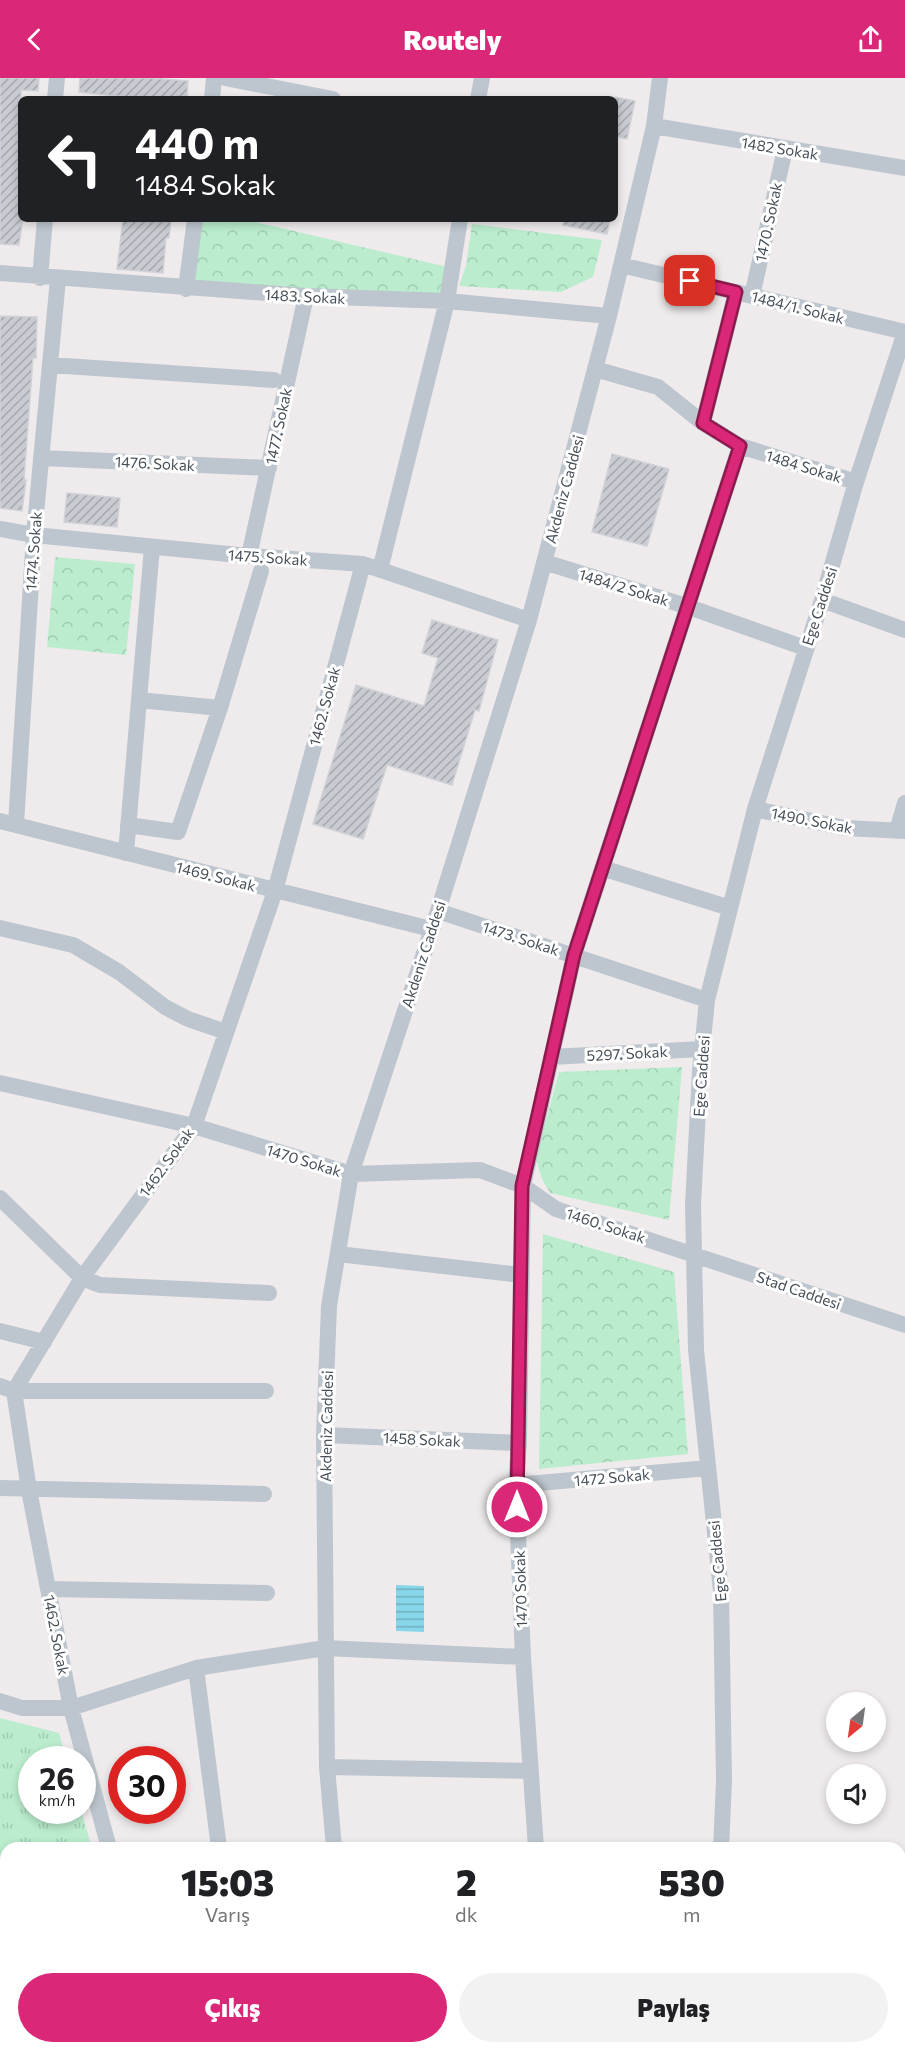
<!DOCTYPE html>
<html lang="tr">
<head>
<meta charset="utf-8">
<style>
	body { margin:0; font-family:Commissioner,sans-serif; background:#f2f2f2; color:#202124; height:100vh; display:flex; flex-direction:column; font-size:22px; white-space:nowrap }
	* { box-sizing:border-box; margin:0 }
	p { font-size:20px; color:#757577 }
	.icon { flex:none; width:33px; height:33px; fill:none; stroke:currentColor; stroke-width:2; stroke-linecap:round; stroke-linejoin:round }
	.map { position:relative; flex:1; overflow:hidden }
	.drawer { position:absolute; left:0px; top:1764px; width:906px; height:212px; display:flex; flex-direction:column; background:#fff; border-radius:18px 18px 0 0; box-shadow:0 3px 9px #0003 }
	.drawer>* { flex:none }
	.top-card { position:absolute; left:18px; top:18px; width:600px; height:126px; border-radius:9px; box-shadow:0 3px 9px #0003; background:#202124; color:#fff; overflow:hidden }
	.needle { width:39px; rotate:209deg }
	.tools { position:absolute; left:826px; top:1614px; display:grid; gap:12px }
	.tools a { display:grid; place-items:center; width:60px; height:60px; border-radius:50%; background:#fff; box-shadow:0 3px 9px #0003; font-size:30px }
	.speed { position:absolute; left:18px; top:1668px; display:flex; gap:12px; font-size:30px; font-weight:700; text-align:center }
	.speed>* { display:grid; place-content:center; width:78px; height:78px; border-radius:50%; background:#fff; box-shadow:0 3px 9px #0003; line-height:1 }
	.speed small { font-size:15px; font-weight:400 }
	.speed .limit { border:9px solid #d22; background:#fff; color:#111 }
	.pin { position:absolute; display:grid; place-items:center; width:51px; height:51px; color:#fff; margin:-26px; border-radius:12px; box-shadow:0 3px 9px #0006 }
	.me { position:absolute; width:66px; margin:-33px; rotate:0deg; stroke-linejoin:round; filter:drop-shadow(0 0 4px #0008) }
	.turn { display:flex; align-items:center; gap:21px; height:126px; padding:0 18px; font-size:27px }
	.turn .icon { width:78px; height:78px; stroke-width:2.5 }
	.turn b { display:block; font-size:42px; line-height:51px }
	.eta { display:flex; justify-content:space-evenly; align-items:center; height:102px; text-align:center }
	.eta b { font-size:36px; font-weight:800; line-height:42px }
	.cta { display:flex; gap:12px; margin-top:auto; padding:12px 18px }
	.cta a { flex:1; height:69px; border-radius:36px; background:#db2777; color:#fff; font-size:24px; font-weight:800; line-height:69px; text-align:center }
	.cta a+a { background:#f2f2f2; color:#202124 }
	header { display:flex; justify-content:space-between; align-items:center; height:78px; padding:0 18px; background:#db2777; color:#fff; font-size:27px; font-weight:800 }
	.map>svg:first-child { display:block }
	.commercial { fill:#fbf4e3 }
	.grass { fill:url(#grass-tufts) }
	.forest { fill:url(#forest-crowns) }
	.water { fill:url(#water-rules) }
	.building { fill:url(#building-hatch); stroke:#d0d2d7; stroke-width:1.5 }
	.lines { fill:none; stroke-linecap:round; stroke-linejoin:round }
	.minor { stroke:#bdc6ce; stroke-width:16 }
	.major { stroke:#abbccb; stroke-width:21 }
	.route-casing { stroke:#8e194d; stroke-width:15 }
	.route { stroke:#db2777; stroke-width:10 }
	.labels { text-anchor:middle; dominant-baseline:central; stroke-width:6; stroke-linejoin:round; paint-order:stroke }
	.street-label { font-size:15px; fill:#454f58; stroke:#fff }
</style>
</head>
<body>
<header><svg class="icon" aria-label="back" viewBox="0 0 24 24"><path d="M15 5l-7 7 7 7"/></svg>Routely<svg class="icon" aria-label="share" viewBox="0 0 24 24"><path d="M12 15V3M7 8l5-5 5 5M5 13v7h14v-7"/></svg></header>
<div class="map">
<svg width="905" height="1975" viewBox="0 0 905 1975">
	<defs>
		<pattern id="grass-tufts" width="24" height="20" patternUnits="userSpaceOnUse" patternTransform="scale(1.5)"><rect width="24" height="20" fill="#baeccd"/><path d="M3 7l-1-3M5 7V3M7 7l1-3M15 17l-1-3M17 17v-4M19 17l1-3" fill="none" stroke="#a1ccb2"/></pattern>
		<pattern id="forest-crowns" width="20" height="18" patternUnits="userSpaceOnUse" patternTransform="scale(1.5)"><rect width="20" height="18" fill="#baeccd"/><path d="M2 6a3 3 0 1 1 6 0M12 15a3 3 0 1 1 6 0" fill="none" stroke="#a1ccb2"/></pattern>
		<pattern id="water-rules" width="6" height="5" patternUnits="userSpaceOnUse" patternTransform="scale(1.5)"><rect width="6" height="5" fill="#87d6e9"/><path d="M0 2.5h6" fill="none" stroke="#70b0c0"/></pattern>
		<pattern id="building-hatch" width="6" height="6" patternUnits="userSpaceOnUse" patternTransform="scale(1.5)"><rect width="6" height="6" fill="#c8cbd1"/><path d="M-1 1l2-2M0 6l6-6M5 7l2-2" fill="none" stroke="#a4a7ac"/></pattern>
	</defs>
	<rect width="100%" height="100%" fill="#efebec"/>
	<path class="commercial" d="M 6,1864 L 6,1970 L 145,1970 L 146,1975 L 0,1975 L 0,1947 Z
		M 162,1970 L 338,1970 L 338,1975 L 163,1975 Z"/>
	<path class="grass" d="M 0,1640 L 59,1655 L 66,1681 L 32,1682 L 32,1732 L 81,1733 L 92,1770 L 6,1770 L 6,1842 L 0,1842 Z"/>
	<path class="forest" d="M 195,141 L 242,141 L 452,190 L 447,223 L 186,211 Z
		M 472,146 L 602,162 L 593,199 L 561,214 L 459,208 L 466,188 Z
		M 55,479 L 135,486 L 126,577 L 47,569 Z
		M 682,989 L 669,1142 L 550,1115 L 541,1099 L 536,1080 L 559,994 Z
		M 543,1156 L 674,1194 L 688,1376 L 539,1391 Z"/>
	<path class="water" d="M 396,1507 L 424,1508 L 424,1554 L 396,1553 Z"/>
	<path class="building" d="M 0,0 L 39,0 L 38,13 L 21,12 L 21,141 L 23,141 L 19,167 L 0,166 Z
		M 80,0 L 151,0 L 188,3 L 187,21 L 143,21 L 79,14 Z
		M 615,19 L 635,23 L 627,61 L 615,58 Z
		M 123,141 L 171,141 L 169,160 L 166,160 L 163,195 L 117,191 Z
		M 564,141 L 610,141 L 607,156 L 563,147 Z
		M 0,238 L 37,239 L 36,280 L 33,280 L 24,401 L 26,402 L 22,433 L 0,430 Z
		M 612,376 L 669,391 L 647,468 L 592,454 Z
		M 67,415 L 120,420 L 117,449 L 64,444 Z
		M 432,542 L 498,562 L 479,633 L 475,632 L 452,707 L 387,687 L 363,761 L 313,746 L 356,607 L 424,628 L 438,580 L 422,575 Z"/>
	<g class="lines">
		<path class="minor" d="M 225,0 L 333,21
			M 55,21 L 57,0
			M 212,21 L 214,0
			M 478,21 L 482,0
			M 654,48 L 905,90
			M 621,187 L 905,254
			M 0,195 L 306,218 L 447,223 L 609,238
			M 40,200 L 45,141
			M 186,211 L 195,141
			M 752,218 L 785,71
			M 50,287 L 274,302
			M 595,291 L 658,309 L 703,345 L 740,368 L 856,404
			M 703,345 L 736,214
			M 41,380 L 269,390
			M 0,451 L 34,457 L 249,478 L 363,486 L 529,542
			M 249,478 L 306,218
			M 544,484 L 686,528 L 805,570
			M 380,492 L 447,223 L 460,141
			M 822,522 L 905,552
			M 139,622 L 220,630
			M 755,731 L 845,750 L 905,753
			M 0,743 L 431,851
			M 16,746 L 34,457 L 58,201
			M 128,747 L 178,754 L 220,630 L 261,493
			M 897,753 L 905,725
			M 126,775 L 152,469
			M 602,790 L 730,830
			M 438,833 L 707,922
			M 0,850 L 73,867 L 119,894 L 165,929 L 188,941 L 226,954
			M 551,979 L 702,971
			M 0,1005 L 194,1048 L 351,1096 L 480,1092 L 523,1108 L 574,877 L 740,368
			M 523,1108 L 519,1365 L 516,1407 L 523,1579 L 536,1770
			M 523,1108 L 556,1131 L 905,1247
			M 0,1120 L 82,1200 L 100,1207 L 269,1215
			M 338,1176 L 521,1197
			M 0,1253 L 44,1264
			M 0,1308 L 14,1313 L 266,1313
			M 324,1357 L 519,1365
			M 516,1407 L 708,1390
			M 0,1410 L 264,1416
			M 48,1511 L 267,1515
			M 196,1590 L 219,1770
			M 0,1623 L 22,1630 L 71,1630 L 196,1590 L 325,1570 L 523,1579
			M 327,1689 L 531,1693
			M 109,1770 L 71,1630 L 29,1412 L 14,1313 L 82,1200 L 194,1048 L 275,813 L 363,486
			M 334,1770 L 327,1689 L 324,1357 L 329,1228 L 351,1096 L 438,833 L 529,542 L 609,238 L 654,48 L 660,0
			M 721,1770 L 724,1703 L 721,1513 L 696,1272 L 693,1127 L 700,993 L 707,922 L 755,731 L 822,522 L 856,404 L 905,254
			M 900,1801 L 905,1806
			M 0,1854 L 6,1854
			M 900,1923 L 905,1923
			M 153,1970 L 154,1975
			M 349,1970 L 349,1975
			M 549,1970 L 549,1975
			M 852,1975 L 852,1970"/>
		<path class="major" d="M 719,1970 L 720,1975
			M 694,1975 L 696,1970"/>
	</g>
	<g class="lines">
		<g class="route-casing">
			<path id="route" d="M 517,1429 L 522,1108 L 574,877 L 740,368 L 703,345 L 736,214 L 690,203"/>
		</g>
		<use href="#route" class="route"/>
	</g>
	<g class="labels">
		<g class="street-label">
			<text transform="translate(780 70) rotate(9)">1482 Sokak</text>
			<text transform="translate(768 144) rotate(-78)">1470. Sokak</text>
			<text transform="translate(305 218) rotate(3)">1483. Sokak</text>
			<text transform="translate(798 229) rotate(14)">1484/1. Sokak</text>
			<text transform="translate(278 348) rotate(-78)">1477. Sokak</text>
			<text transform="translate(155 385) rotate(3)">1476. Sokak</text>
			<text transform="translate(804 388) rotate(17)">1484 Sokak</text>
			<text transform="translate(564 411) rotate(-75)">Akdeniz Caddesi</text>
			<text transform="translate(33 473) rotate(-86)">1474. Sokak</text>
			<text transform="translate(268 479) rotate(4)">1475. Sokak</text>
			<text transform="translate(624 509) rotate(17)">1484/2 Sokak</text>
			<text transform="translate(819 528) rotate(-72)">Ege Caddesi</text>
			<text transform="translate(324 628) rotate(-75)">1462. Sokak</text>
			<text transform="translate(812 742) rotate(11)">1490. Sokak</text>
			<text transform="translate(216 798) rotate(14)">1469. Sokak</text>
			<text transform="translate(521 860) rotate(18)">1473. Sokak</text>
			<text transform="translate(423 876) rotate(-72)">Akdeniz Caddesi</text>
			<text transform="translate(627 975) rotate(-3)">5297. Sokak</text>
			<text transform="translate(701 998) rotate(-86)">Ege Caddesi</text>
			<text transform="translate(304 1082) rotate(17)">1470 Sokak</text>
			<text transform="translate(166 1084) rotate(-54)">1462. Sokak</text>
			<text transform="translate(606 1147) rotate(18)">1460. Sokak</text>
			<text transform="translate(799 1212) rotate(19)">Stad Caddesi</text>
			<text transform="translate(326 1348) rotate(-89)">Akdeniz Caddesi</text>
			<text transform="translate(422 1361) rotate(3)">1458 Sokak</text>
			<text transform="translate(612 1399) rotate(-5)">1472 Sokak</text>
			<text transform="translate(717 1483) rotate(-95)">Ege Caddesi</text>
			<text transform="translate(520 1511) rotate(-92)">1470 Sokak</text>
			<text transform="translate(57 1557) rotate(79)">1462. Sokak</text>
		</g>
	</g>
</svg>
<div class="tools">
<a><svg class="needle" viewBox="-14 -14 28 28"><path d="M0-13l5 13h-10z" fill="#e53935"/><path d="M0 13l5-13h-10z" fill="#757577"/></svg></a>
<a><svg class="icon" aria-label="sound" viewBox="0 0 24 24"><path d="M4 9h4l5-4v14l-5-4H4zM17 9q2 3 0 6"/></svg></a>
</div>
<div class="speed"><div>26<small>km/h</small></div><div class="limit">30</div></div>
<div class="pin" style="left:690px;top:203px;background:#d93025"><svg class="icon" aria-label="arrive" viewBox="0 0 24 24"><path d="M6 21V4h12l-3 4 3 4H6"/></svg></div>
<svg class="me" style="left:517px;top:1429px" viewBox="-20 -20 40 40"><circle r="17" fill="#db2777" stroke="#fff" stroke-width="3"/><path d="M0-11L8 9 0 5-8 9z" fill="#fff"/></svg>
<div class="top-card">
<div class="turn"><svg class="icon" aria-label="left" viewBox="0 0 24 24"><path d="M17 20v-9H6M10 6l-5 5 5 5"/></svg><div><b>440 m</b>1484 Sokak</div></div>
</div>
<section class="drawer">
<div class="eta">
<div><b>15:03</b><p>Varış</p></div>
<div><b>2</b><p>dk</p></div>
<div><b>530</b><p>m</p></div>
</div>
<div class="cta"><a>Çıkış</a><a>Paylaş</a></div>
</section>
</div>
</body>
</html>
